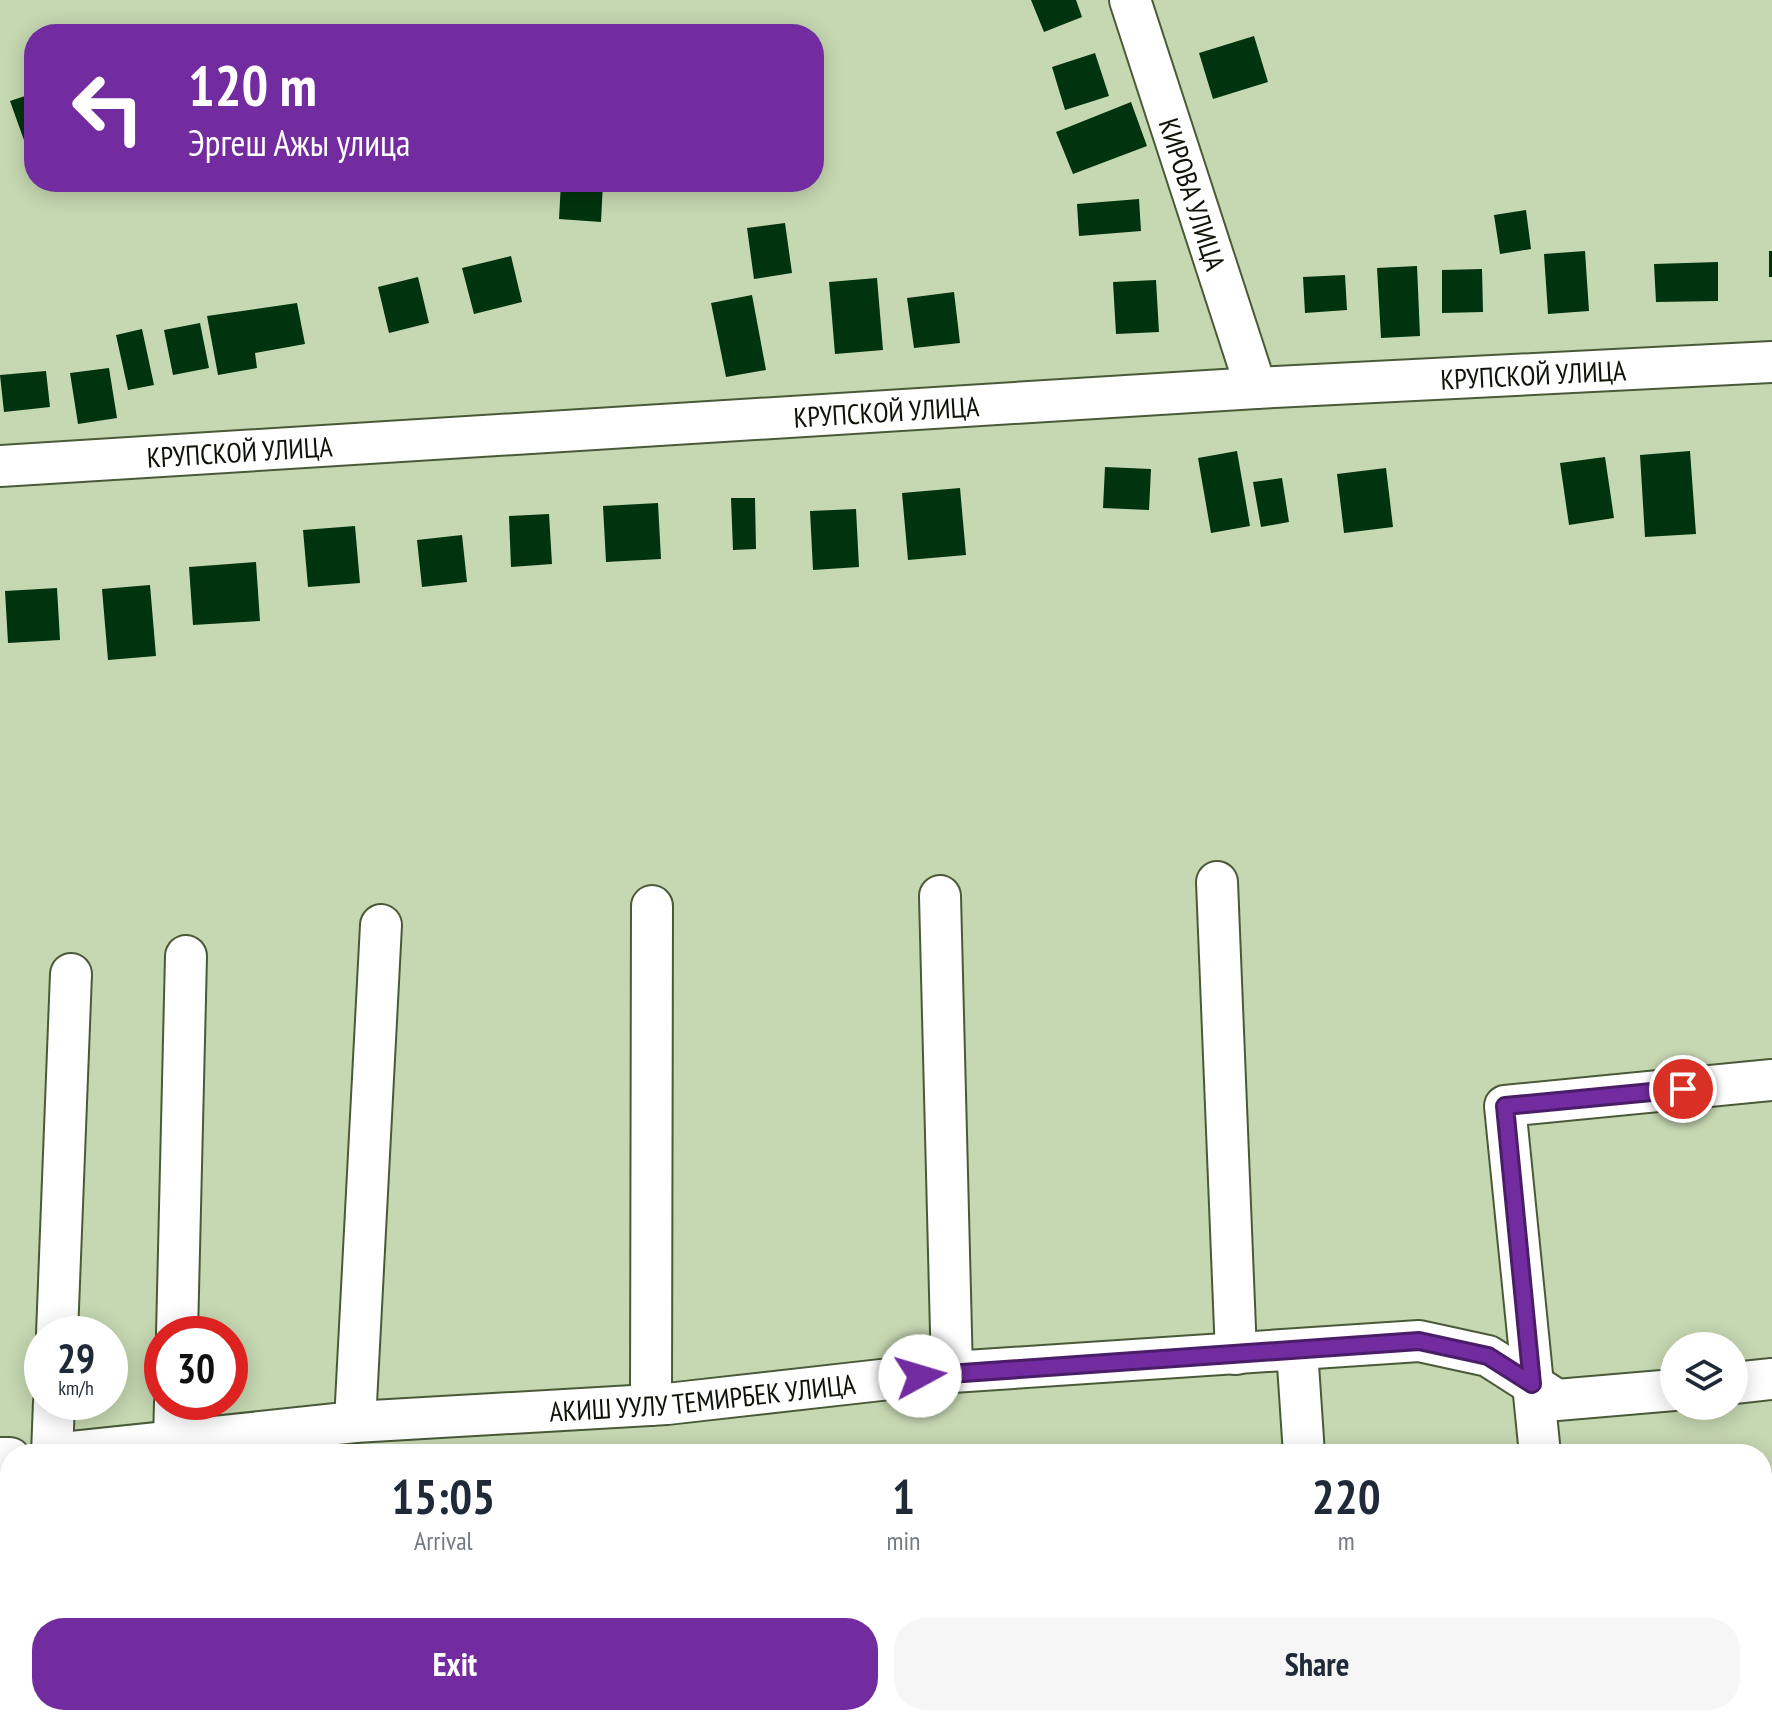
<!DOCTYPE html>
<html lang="en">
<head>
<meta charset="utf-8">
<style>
	body { margin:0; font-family:"PT Sans Narrow",sans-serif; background:#f6f6f7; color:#1f2937; height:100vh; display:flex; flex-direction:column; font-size:30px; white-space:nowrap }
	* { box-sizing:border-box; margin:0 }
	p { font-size:26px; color:#747a83 }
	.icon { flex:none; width:44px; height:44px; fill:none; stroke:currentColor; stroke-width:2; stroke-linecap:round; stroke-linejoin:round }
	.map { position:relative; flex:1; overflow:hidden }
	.side { position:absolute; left:0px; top:1444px; width:1772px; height:282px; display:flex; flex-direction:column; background:#fff; border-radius:32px 32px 0 0; box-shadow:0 4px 20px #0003 }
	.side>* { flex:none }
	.top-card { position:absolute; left:24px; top:24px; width:800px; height:168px; border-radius:32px; box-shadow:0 4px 20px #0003; background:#722ca0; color:#fff; overflow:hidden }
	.buttons { position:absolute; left:1660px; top:1332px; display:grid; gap:16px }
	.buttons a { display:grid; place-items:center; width:88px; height:88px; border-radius:50%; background:#fff; box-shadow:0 4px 20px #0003; font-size:40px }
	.speed { position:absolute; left:24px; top:1316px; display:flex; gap:16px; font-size:40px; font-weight:700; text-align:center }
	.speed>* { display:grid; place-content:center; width:104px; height:104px; border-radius:50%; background:#fff; box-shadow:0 4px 20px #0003; line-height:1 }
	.speed small { font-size:20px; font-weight:400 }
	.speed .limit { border:12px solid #d22; background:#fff; color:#111 }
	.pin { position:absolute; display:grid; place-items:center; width:68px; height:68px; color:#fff; margin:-34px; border:4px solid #fff; border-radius:50%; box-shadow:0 2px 8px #0007 }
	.me { position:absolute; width:88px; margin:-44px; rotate:84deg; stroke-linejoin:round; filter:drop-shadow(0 0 6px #0008) }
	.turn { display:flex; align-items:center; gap:28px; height:168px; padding:0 32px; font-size:36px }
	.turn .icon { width:104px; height:104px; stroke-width:2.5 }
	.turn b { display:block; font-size:56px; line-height:68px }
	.eta { display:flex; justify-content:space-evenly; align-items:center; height:136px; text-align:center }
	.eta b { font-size:48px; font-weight:600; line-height:56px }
	.button { display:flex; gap:16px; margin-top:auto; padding:16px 32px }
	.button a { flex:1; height:92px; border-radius:32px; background:#722ca0; color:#fff; font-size:32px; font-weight:600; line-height:92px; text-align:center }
	.button a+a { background:#f6f6f7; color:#1f2937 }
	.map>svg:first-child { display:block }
	.building { fill:#00340e }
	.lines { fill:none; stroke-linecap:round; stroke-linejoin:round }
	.minor-casing { stroke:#4a5a38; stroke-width:44 }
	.minor { stroke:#fff; stroke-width:40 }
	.route-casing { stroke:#4a1d68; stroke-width:20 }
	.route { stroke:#722ca0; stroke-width:14 }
	.labels { text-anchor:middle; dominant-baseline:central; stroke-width:8; stroke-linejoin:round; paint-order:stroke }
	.street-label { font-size:28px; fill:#0d1306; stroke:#ecf5e2 }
</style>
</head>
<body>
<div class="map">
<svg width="1772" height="1725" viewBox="0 0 1772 1725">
	<rect width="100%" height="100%" fill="#c6d8b2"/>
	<path class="building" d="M 1031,0 L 1076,0 L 1082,17 L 1044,32 Z
		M 1254,36 L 1268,82 L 1213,99 L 1199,53 Z
		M 1095,53 L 1109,96 L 1065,110 L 1052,67 Z
		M 34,93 L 34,140 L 25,143 L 10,101 Z
		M 1131,102 L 1147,146 L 1073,174 L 1056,132 Z
		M 561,182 L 603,182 L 601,222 L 559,219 Z
		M 1139,199 L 1141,231 L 1079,236 L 1077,204 Z
		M 1526,210 L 1531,249 L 1500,254 L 1494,215 Z
		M 785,223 L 792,273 L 754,279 L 747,228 Z
		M 1585,251 L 1589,311 L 1548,314 L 1544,254 Z
		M 1769,251 L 1772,251 L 1772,277 L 1769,277 Z
		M 511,256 L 522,302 L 474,314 L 462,268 Z
		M 1718,262 L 1718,301 L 1656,302 L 1654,264 Z
		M 1417,266 L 1420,336 L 1381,338 L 1377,268 Z
		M 1482,269 L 1483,312 L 1442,313 L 1442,270 Z
		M 1345,275 L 1347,310 L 1305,313 L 1303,277 Z
		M 418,277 L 429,323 L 389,333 L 378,287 Z
		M 877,278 L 883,350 L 835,354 L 829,282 Z
		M 1156,280 L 1159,332 L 1116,334 L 1113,282 Z
		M 954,292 L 960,343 L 914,348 L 907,298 Z
		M 752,295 L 766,370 L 726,377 L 711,303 Z
		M 297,303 L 305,344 L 255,353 L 257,368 L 218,375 L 207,316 Z
		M 200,323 L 209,368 L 173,375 L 164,330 Z
		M 142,329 L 154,385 L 128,390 L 116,335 Z
		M 109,368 L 117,418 L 78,424 L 70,373 Z
		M 46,371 L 50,407 L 4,412 L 0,375 Z
		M 1237,451 L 1250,526 L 1211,533 L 1198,458 Z
		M 1690,451 L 1696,534 L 1645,537 L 1640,455 Z
		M 1605,457 L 1614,518 L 1569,525 L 1560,463 Z
		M 1105,467 L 1151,469 L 1149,510 L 1103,508 Z
		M 1386,468 L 1393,527 L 1344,533 L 1337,474 Z
		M 1282,478 L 1289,522 L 1261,527 L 1253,482 Z
		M 960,488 L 966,555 L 908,560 L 902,493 Z
		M 731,498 L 755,498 L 756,549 L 733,550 Z
		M 658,503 L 661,559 L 606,562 L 603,506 Z
		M 856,509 L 859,567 L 813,570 L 810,511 Z
		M 549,514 L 552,564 L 511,567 L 509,516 Z
		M 355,526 L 360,583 L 308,587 L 303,530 Z
		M 462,535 L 467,582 L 422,587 L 417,540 Z
		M 256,562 L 260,621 L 193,625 L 189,567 Z
		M 150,585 L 156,656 L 108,660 L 102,589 Z
		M 57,588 L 60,640 L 8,643 L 5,591 Z"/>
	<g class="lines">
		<g class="minor-casing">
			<g id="minor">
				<path id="s1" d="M 1130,0 L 1256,388"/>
				<path id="s2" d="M 0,466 L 1256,388 L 1772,362"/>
				<path d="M 1217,882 L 1236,1354"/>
				<path d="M 940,896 L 952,1372"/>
				<path d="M 57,1334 L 71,974"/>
				<path d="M 177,1334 L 186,956"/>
				<path d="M 1297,1350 L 1304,1454"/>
				<path d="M 1734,1383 L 1772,1379"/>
				<path d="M 651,1405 L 652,906"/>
				<path d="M 355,1422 L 381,925"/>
				<path d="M 174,1441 L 175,1402"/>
				<path d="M 52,1454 L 54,1402"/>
				<path id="s3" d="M 53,1454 L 355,1422 L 667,1404 L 952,1372 L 1419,1341 L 1488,1356 L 1557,1400 L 1674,1390"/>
				<path d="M 1540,1454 L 1505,1106 L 1772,1080"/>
				<path d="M 0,1458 L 10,1458"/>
				<path d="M 1324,1716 L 1325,1725"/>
				<path d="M 1571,1716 L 1572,1725"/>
				<path d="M 102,1725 L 210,1716"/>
			</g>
		</g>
		<use href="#minor" class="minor"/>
	</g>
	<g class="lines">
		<g class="route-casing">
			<path id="route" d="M 920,1376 L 1419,1341 L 1488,1356 L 1532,1384 L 1505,1106 L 1683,1089"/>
		</g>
		<use href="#route" class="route"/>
	</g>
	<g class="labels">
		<g class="street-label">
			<text stroke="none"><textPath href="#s1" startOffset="204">КИРОВА УЛИЦА</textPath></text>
			<text stroke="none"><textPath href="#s2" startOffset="1536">КРУПСКОЙ УЛИЦА</textPath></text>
			<text stroke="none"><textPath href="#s2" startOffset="888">КРУПСКОЙ УЛИЦА</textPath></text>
			<text stroke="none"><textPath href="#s2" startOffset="240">КРУПСКОЙ УЛИЦА</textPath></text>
			<text stroke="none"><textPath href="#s3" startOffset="652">АКИШ УУЛУ ТЕМИРБЕК УЛИЦА</textPath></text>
		</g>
	</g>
</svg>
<div class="buttons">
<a><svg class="icon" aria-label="layers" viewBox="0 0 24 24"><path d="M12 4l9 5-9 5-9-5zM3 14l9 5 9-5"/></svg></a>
</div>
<div class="speed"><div>29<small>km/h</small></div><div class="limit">30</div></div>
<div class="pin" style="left:1683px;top:1089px;background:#d93025"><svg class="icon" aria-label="arrive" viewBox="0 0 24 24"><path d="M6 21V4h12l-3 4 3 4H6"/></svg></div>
<svg class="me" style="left:920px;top:1376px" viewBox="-20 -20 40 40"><circle r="19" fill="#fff"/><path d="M0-13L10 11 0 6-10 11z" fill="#722ca0"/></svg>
<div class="top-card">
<div class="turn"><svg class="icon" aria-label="left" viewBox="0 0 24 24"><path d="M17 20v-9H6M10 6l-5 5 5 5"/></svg><div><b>120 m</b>Эргеш Ажы улица</div></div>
</div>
<section class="side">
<div class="eta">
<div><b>15:05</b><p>Arrival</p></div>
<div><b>1</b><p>min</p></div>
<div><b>220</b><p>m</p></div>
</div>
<div class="button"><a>Exit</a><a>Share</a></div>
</section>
</div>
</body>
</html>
